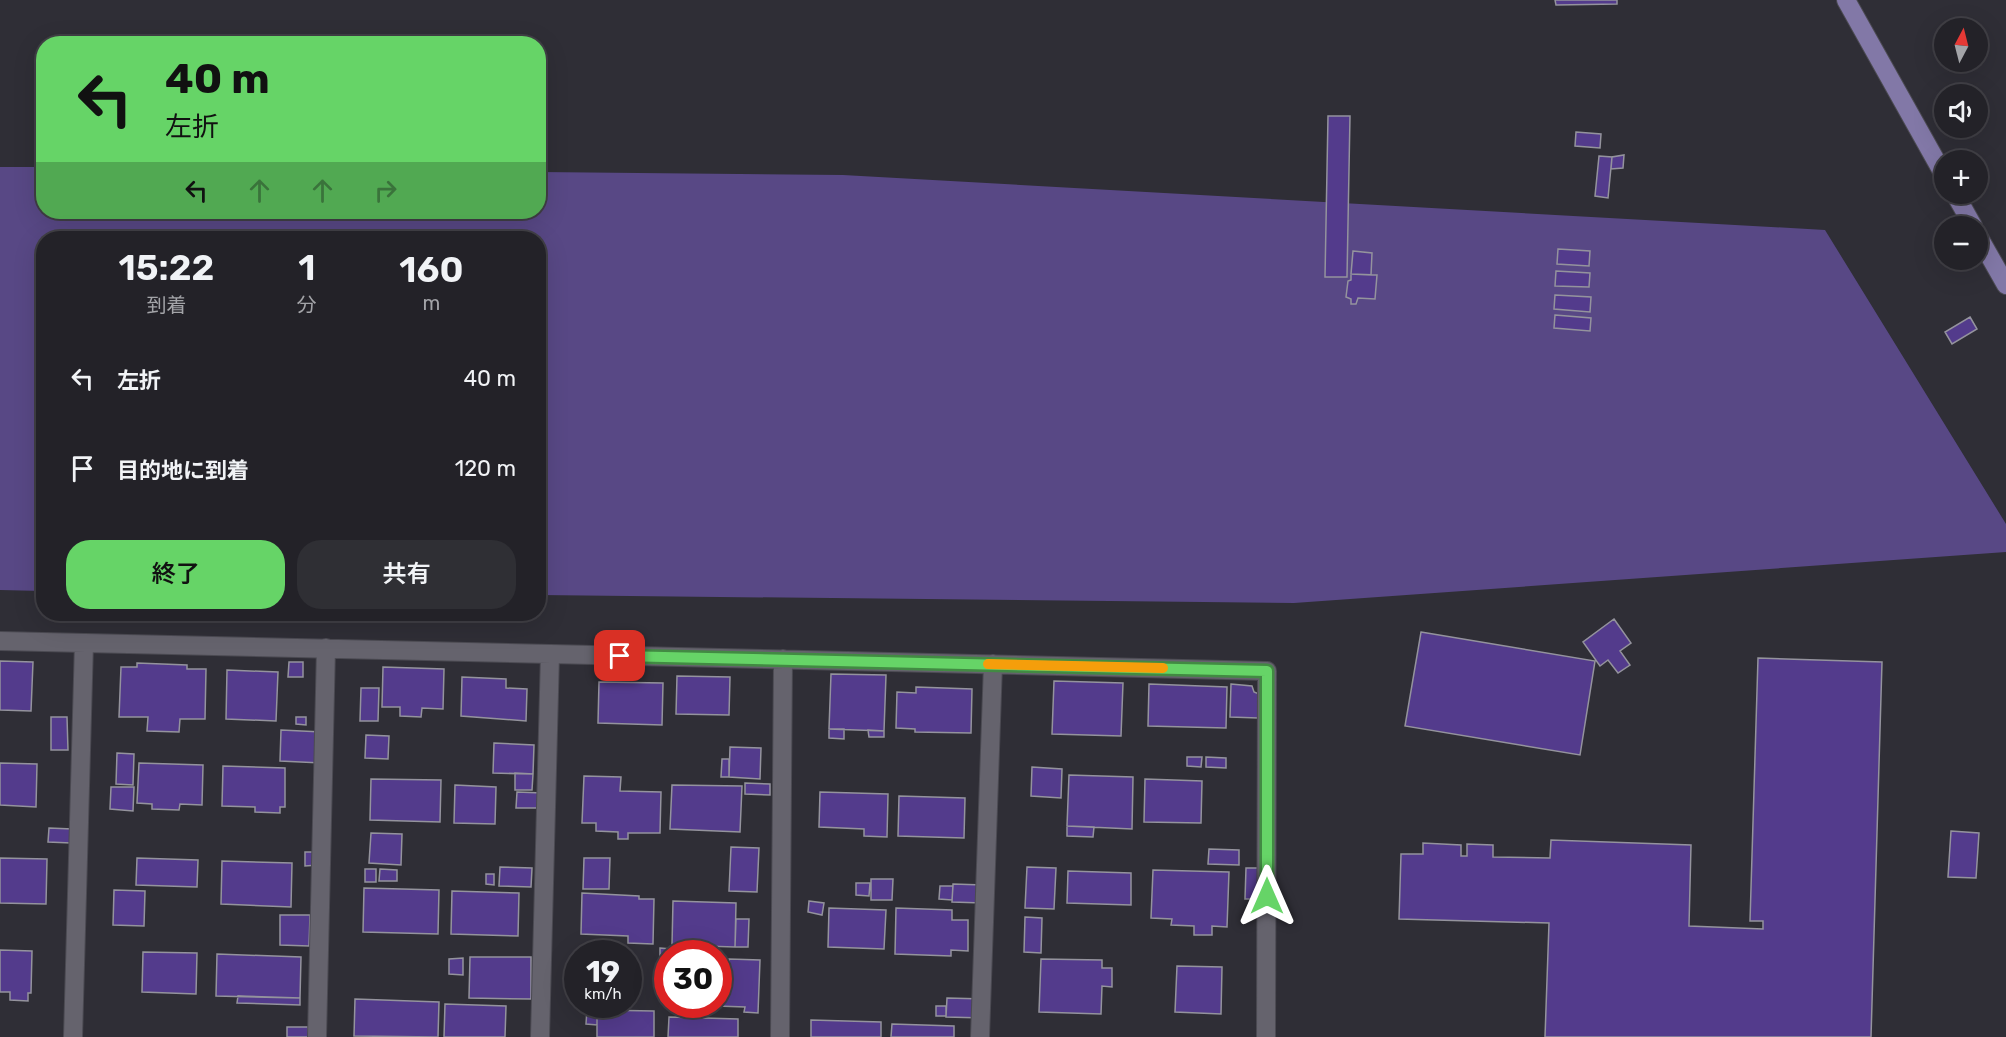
<!DOCTYPE html>
<html lang="ja">
<head>
<meta charset="utf-8">
<style>
	body { margin:0; font-family:Rubik,"Noto Sans JP",sans-serif; background:#2f2f34; color:#f1f3f6; height:100vh; display:flex; flex-direction:column; font-size:22px; white-space:nowrap }
	* { box-sizing:border-box; margin:0 }
	p { font-size:20px; color:#a3a4a8 }
	.icon { flex:none; width:33px; height:33px; fill:none; stroke:currentColor; stroke-width:2; stroke-linecap:round; stroke-linejoin:round }
	.map { position:relative; flex:1; overflow:hidden }
	.side { position:absolute; left:36px; top:231px; width:510px; height:390px; display:flex; flex-direction:column; background:#232228; border-radius:24px; box-shadow:0 6px 24px #0002,0 0 0 2px #403f45 }
	.side>* { flex:none }
	.guide { position:absolute; left:36px; top:36px; width:510px; height:183px; border-radius:24px; box-shadow:0 6px 24px #0002,0 0 0 2px #403f45; background:#66d467; color:#111; overflow:hidden }
	.needle { width:39px; rotate:7deg }
	.tools { position:absolute; left:1934px; top:18px; display:grid; gap:12px }
	.tools a { display:grid; place-items:center; width:54px; height:54px; border-radius:50%; background:#232228; box-shadow:0 6px 24px #0002,0 0 0 2px #403f45; font-size:30px }
	.speed { position:absolute; left:564px; top:940px; display:flex; gap:12px; font-size:30px; font-weight:700; text-align:center }
	.speed>* { display:grid; place-content:center; width:78px; height:78px; border-radius:50%; background:#232228; box-shadow:0 6px 24px #0002,0 0 0 2px #403f45; line-height:1 }
	.speed small { font-size:15px; font-weight:400 }
	.speed .limit { border:9px solid #d22; background:#fff; color:#111 }
	.pin { position:absolute; display:grid; place-items:center; width:51px; height:51px; color:#fff; margin:-26px; border-radius:12px; box-shadow:0 3px 9px #0006 }
	.me { position:absolute; width:66px; margin:-33px; rotate:0deg; stroke-linejoin:round; filter:drop-shadow(0 0 4px #0008) }
	.turn { display:flex; align-items:center; gap:21px; height:126px; padding:0 30px; font-size:27px }
	.turn .icon { width:78px; height:78px; stroke-width:2.5 }
	.turn b { display:block; font-size:42px; line-height:51px }
	.lanes { display:flex; align-items:center; height:57px; padding:0 30px; background:#0003; justify-content:center; gap:30px; direction:ltr }
	.lanes .off { opacity:.35 }
	.eta { display:flex; justify-content:space-evenly; align-items:center; height:102px; text-align:center }
	.eta b { font-size:36px; font-weight:600; line-height:42px }
	.primary-button { display:flex; gap:12px; margin-top:auto; padding:12px 30px }
	.primary-button a { flex:1; height:69px; border-radius:24px; background:#66d467; color:#111; font-size:24px; font-weight:600; line-height:69px; text-align:center }
	.primary-button a+a { background:#2f2f34; color:#f1f3f6 }
	ul { padding:0; list-style:none }
	li { display:flex; align-items:center; gap:18px; height:90px; padding:0 30px }
	li div { flex:1 }
	li b { display:block; font-size:22px }
	li em { font-style:normal }
	.map>svg:first-child { display:block }
	.green { fill:#584885 }
	.building { fill:#533b8c; stroke:#94939d; stroke-width:1.5 }
	.lines { fill:none; stroke-linecap:round; stroke-linejoin:round }
	.minor-casing { stroke:#4b4a52; stroke-width:20 }
	.major-casing { stroke:#4b4a52; stroke-width:20 }
	.minor { stroke:#65636d; stroke-width:18 }
	.major { stroke:#8278a7; stroke-width:18 }
	.route-casing { stroke:#428a43; stroke-width:15 }
	.route { stroke:#66d467; stroke-width:10 }
	.slow { stroke:#f59e0b; stroke-width:10 }
</style>
</head>
<body>
<div class="map">
<svg width="2006" height="1037" viewBox="0 0 2006 1037">
	<rect width="100%" height="100%" fill="#2f2e36"/>
	<path class="green" d="M 0,167 L 43,167 L 44,212 L 538,212 L 539,172 L 843,175 L 1825,230 L 2006,524 L 2006,552 L 1294,603 L 539,595 L 538,238 L 44,238 L 43,591 L 0,590 Z"/>
	<path class="building" d="M 1555,0 L 1617,0 L 1617,4 L 1556,5 Z
		M 1328,116 L 1350,116 L 1347,277 L 1325,277 Z
		M 1576,132 L 1601,134 L 1600,148 L 1575,146 Z
		M 1624,155 L 1623,168 L 1611,169 L 1612,157 Z
		M 1599,156 L 1612,157 L 1608,198 L 1595,196 Z
		M 1558,249 L 1590,251 L 1589,266 L 1557,264 Z
		M 1353,251 L 1372,253 L 1371,275 L 1351,274 Z
		M 1556,271 L 1590,273 L 1589,287 L 1555,286 Z
		M 1351,274 L 1377,275 L 1375,299 L 1358,298 L 1356,304 L 1351,304 L 1351,299 L 1346,297 L 1348,281 L 1351,280 Z
		M 1555,295 L 1591,297 L 1590,312 L 1554,309 Z
		M 1555,315 L 1591,318 L 1590,331 L 1554,328 Z
		M 1970,317 L 1977,329 L 1952,344 L 1945,332 Z
		M 1614,619 L 1631,643 L 1620,651 L 1630,665 L 1618,673 L 1608,660 L 1600,666 L 1583,642 Z
		M 1421,632 L 1595,661 L 1580,755 L 1405,726 Z
		M 1758,658 L 1882,662 L 1871,1037 L 1545,1037 L 1549,923 L 1399,919 L 1401,854 L 1423,854 L 1423,843 L 1461,845 L 1461,856 L 1467,856 L 1467,844 L 1493,845 L 1493,857 L 1550,858 L 1551,840 L 1691,845 L 1689,926 L 1763,929 L 1763,921 L 1750,921 Z
		M 0,661 L 33,662 L 31,711 L 0,710 Z
		M 289,662 L 303,662 L 303,677 L 288,677 Z
		M 137,663 L 187,665 L 187,669 L 206,669 L 205,719 L 180,719 L 179,732 L 147,731 L 148,717 L 119,717 L 121,667 L 137,667 Z
		M 383,667 L 444,669 L 443,709 L 422,708 L 421,717 L 400,716 L 400,707 L 382,707 Z
		M 227,670 L 278,672 L 276,721 L 226,719 Z
		M 831,674 L 886,675 L 884,731 L 829,729 Z
		M 677,676 L 730,677 L 729,715 L 676,714 Z
		M 462,677 L 506,679 L 506,688 L 527,689 L 526,721 L 461,716 Z
		M 1054,681 L 1123,683 L 1121,736 L 1052,734 Z
		M 599,682 L 663,683 L 662,725 L 598,723 Z
		M 1149,684 L 1227,687 L 1226,728 L 1148,726 Z
		M 1231,684 L 1252,686 L 1254,692 L 1259,694 L 1258,718 L 1230,717 Z
		M 916,687 L 972,689 L 971,733 L 915,732 L 915,729 L 896,728 L 897,692 L 916,693 Z
		M 361,688 L 379,688 L 378,721 L 360,721 Z
		M 51,717 L 67,717 L 68,750 L 51,750 Z
		M 296,717 L 306,717 L 306,725 L 296,724 Z
		M 829,729 L 844,729 L 844,739 L 829,738 Z
		M 281,730 L 322,732 L 321,763 L 280,761 Z
		M 868,730 L 884,731 L 884,737 L 869,737 Z
		M 366,735 L 389,736 L 388,759 L 365,758 Z
		M 494,743 L 534,745 L 533,774 L 493,773 Z
		M 730,747 L 761,748 L 760,779 L 729,777 Z
		M 117,753 L 134,754 L 133,785 L 116,784 Z
		M 1187,757 L 1202,757 L 1201,767 L 1187,766 Z
		M 1206,757 L 1226,758 L 1226,768 L 1206,767 Z
		M 722,759 L 729,759 L 729,777 L 721,777 Z
		M 0,763 L 37,764 L 36,807 L 0,805 Z
		M 139,763 L 203,765 L 202,805 L 180,804 L 179,810 L 152,809 L 152,804 L 137,803 Z
		M 223,766 L 285,768 L 285,807 L 280,807 L 280,813 L 255,812 L 255,807 L 222,806 Z
		M 1032,767 L 1062,769 L 1061,798 L 1031,796 Z
		M 515,773 L 533,774 L 532,790 L 515,790 Z
		M 1069,775 L 1133,777 L 1132,829 L 1067,826 Z
		M 584,776 L 621,777 L 620,791 L 661,792 L 660,833 L 628,833 L 628,839 L 618,839 L 618,832 L 596,831 L 596,823 L 582,823 Z
		M 371,779 L 441,780 L 440,822 L 370,820 Z
		M 1145,779 L 1202,781 L 1201,823 L 1144,822 Z
		M 745,783 L 770,784 L 770,795 L 745,794 Z
		M 455,785 L 496,787 L 495,824 L 454,823 Z
		M 672,785 L 742,786 L 740,832 L 670,829 Z
		M 111,787 L 134,787 L 133,811 L 110,809 Z
		M 517,792 L 542,793 L 541,808 L 516,808 Z
		M 820,792 L 888,794 L 887,837 L 864,836 L 864,829 L 819,827 Z
		M 899,796 L 965,798 L 964,838 L 898,836 Z
		M 1067,826 L 1094,827 L 1093,837 L 1067,836 Z
		M 49,828 L 72,829 L 71,843 L 48,842 Z
		M 1951,831 L 1979,833 L 1976,878 L 1948,877 Z
		M 371,833 L 402,834 L 401,865 L 369,863 Z
		M 731,847 L 759,848 L 757,892 L 729,891 Z
		M 1209,849 L 1239,850 L 1239,865 L 1208,864 Z
		M 305,852 L 318,852 L 318,865 L 305,866 Z
		M 0,858 L 47,859 L 46,904 L 0,903 Z
		M 137,858 L 198,860 L 197,887 L 136,885 Z
		M 584,858 L 610,858 L 609,889 L 583,889 Z
		M 222,861 L 292,863 L 291,907 L 221,904 Z
		M 500,867 L 532,868 L 531,887 L 499,886 Z
		M 1027,867 L 1056,868 L 1054,909 L 1025,908 Z
		M 1246,868 L 1263,868 L 1262,899 L 1245,899 Z
		M 365,869 L 376,869 L 376,882 L 365,882 Z
		M 380,869 L 397,870 L 397,881 L 379,881 Z
		M 1153,870 L 1229,872 L 1227,927 L 1212,926 L 1212,935 L 1194,935 L 1194,926 L 1171,925 L 1172,919 L 1151,918 Z
		M 1068,871 L 1131,873 L 1131,905 L 1067,903 Z
		M 486,874 L 494,874 L 494,885 L 486,884 Z
		M 871,879 L 893,879 L 892,900 L 871,900 Z
		M 856,883 L 870,883 L 869,896 L 856,895 Z
		M 953,884 L 983,885 L 982,903 L 952,902 Z
		M 940,886 L 953,886 L 952,900 L 939,899 Z
		M 364,888 L 439,890 L 438,934 L 363,932 Z
		M 114,890 L 145,891 L 144,926 L 113,925 Z
		M 452,891 L 519,893 L 518,936 L 451,934 Z
		M 582,893 L 639,896 L 639,899 L 654,899 L 653,944 L 628,943 L 628,936 L 581,934 Z
		M 673,901 L 736,903 L 735,947 L 672,945 Z
		M 809,901 L 824,903 L 822,915 L 808,912 Z
		M 829,908 L 886,910 L 884,949 L 828,947 Z
		M 896,908 L 952,910 L 952,920 L 968,920 L 968,951 L 951,950 L 951,956 L 895,954 Z
		M 280,915 L 310,915 L 309,946 L 280,945 Z
		M 1025,917 L 1042,918 L 1041,953 L 1024,952 Z
		M 736,919 L 749,919 L 748,947 L 735,947 Z
		M 660,948 L 671,949 L 671,954 L 668,954 L 668,963 L 660,963 Z
		M 0,950 L 32,951 L 31,993 L 28,993 L 28,1001 L 10,1000 L 10,992 L 0,992 Z
		M 143,952 L 197,953 L 196,994 L 142,992 Z
		M 217,954 L 301,957 L 300,998 L 216,996 Z
		M 470,957 L 531,957 L 531,999 L 469,998 Z
		M 463,958 L 463,975 L 449,974 L 449,959 Z
		M 729,959 L 760,960 L 758,1013 L 744,1012 L 745,1007 L 717,1006 L 718,990 L 727,991 Z
		M 1041,959 L 1102,960 L 1102,968 L 1112,968 L 1112,987 L 1102,986 L 1101,1014 L 1039,1012 Z
		M 1177,966 L 1222,967 L 1221,1014 L 1175,1012 Z
		M 238,996 L 300,998 L 300,1005 L 237,1003 Z
		M 947,998 L 985,999 L 984,1018 L 946,1017 Z
		M 355,999 L 439,1002 L 438,1037 L 354,1036 Z
		M 445,1004 L 506,1006 L 505,1037 L 444,1037 Z
		M 936,1006 L 946,1006 L 946,1016 L 936,1016 Z
		M 587,1009 L 597,1010 L 597,1025 L 586,1024 Z
		M 597,1010 L 654,1011 L 654,1037 L 597,1037 Z
		M 669,1017 L 738,1019 L 738,1037 L 668,1037 Z
		M 811,1020 L 881,1022 L 881,1037 L 811,1037 Z
		M 892,1024 L 954,1026 L 954,1037 L 891,1037 Z
		M 287,1027 L 308,1027 L 309,1037 L 287,1037 Z"/>
	<g class="lines">
		<g class="minor-casing">
			<path id="minor" d="M 0,641 L 1267,671 L 1266,1037
				M 73,1037 L 84,643
				M 317,1037 L 326,648
				M 540,1037 L 550,654
				M 780,1037 L 783,659
				M 980,1037 L 993,664"/>
		</g>
		<g class="major-casing">
			<path id="major" d="M 1846,0 L 1944,175
				M 1955,194 L 1973,226
				M 1977,234 L 2006,285"/>
		</g>
		<use href="#minor" class="minor"/>
		<use href="#major" class="major"/>
	</g>
	<g class="lines">
		<g class="route-casing">
			<path id="route" d="M 620,656 L 1267,671 L 1267,896"/>
		</g>
		<use href="#route" class="route"/>
		<path class="slow" d="M 988,664 L 1163,668"/>
	</g>
</svg>
<div class="tools">
<a><svg class="needle" viewBox="-14 -14 28 28"><path d="M0-13l5 13h-10z" fill="#e53935"/><path d="M0 13l5-13h-10z" fill="#a3a4a8"/></svg></a>
<a><svg class="icon" aria-label="sound" viewBox="0 0 24 24"><path d="M4 9h4l5-4v14l-5-4H4zM17 9q2 3 0 6"/></svg></a>
<a>+</a>
<a>−</a>
</div>
<div class="speed"><div>19<small>km/h</small></div><div class="limit">30</div></div>
<div class="pin" style="left:620px;top:656px;background:#d93025"><svg class="icon" aria-label="arrive" viewBox="0 0 24 24"><path d="M6 21V4h12l-3 4 3 4H6"/></svg></div>
<svg class="me" style="left:1267px;top:896px" viewBox="-20 -20 40 40"><path d="M0-17L14 15 0 8-14 15z" fill="#66d467" stroke="#fff" stroke-width="4"/></svg>
<div class="guide">
<div class="turn"><svg class="icon" aria-label="left" viewBox="0 0 24 24"><path d="M17 20v-9H6M10 6l-5 5 5 5"/></svg><div><b>40 m</b>左折</div></div>
<div class="lanes"><svg class="icon" aria-label="left" viewBox="0 0 24 24"><path d="M17 20v-9H6M10 6l-5 5 5 5"/></svg><svg class="icon off" aria-label="ahead" viewBox="0 0 24 24"><path d="M12 20V5M6 11l6-6 6 6"/></svg><svg class="icon off" aria-label="ahead" viewBox="0 0 24 24"><path d="M12 20V5M6 11l6-6 6 6"/></svg><svg class="icon off" aria-label="right" viewBox="0 0 24 24"><path d="M7 20v-9h11M14 6l5 5-5 5"/></svg></div>
</div>
<section class="side">
<div class="eta">
<div><b>15:22</b><p>到着</p></div>
<div><b>1</b><p>分</p></div>
<div><b>160</b><p>m</p></div>
</div>
<ul>
<li><svg class="icon" aria-label="left" viewBox="0 0 24 24"><path d="M17 20v-9H6M10 6l-5 5 5 5"/></svg><div><b>左折</b></div><em>40 m</em></li>
<li><svg class="icon" aria-label="arrive" viewBox="0 0 24 24"><path d="M6 21V4h12l-3 4 3 4H6"/></svg><div><b>目的地に到着</b></div><em>120 m</em></li>
</ul>
<div class="primary-button"><a>終了</a><a>共有</a></div>
</section>
</div>
</body>
</html>
